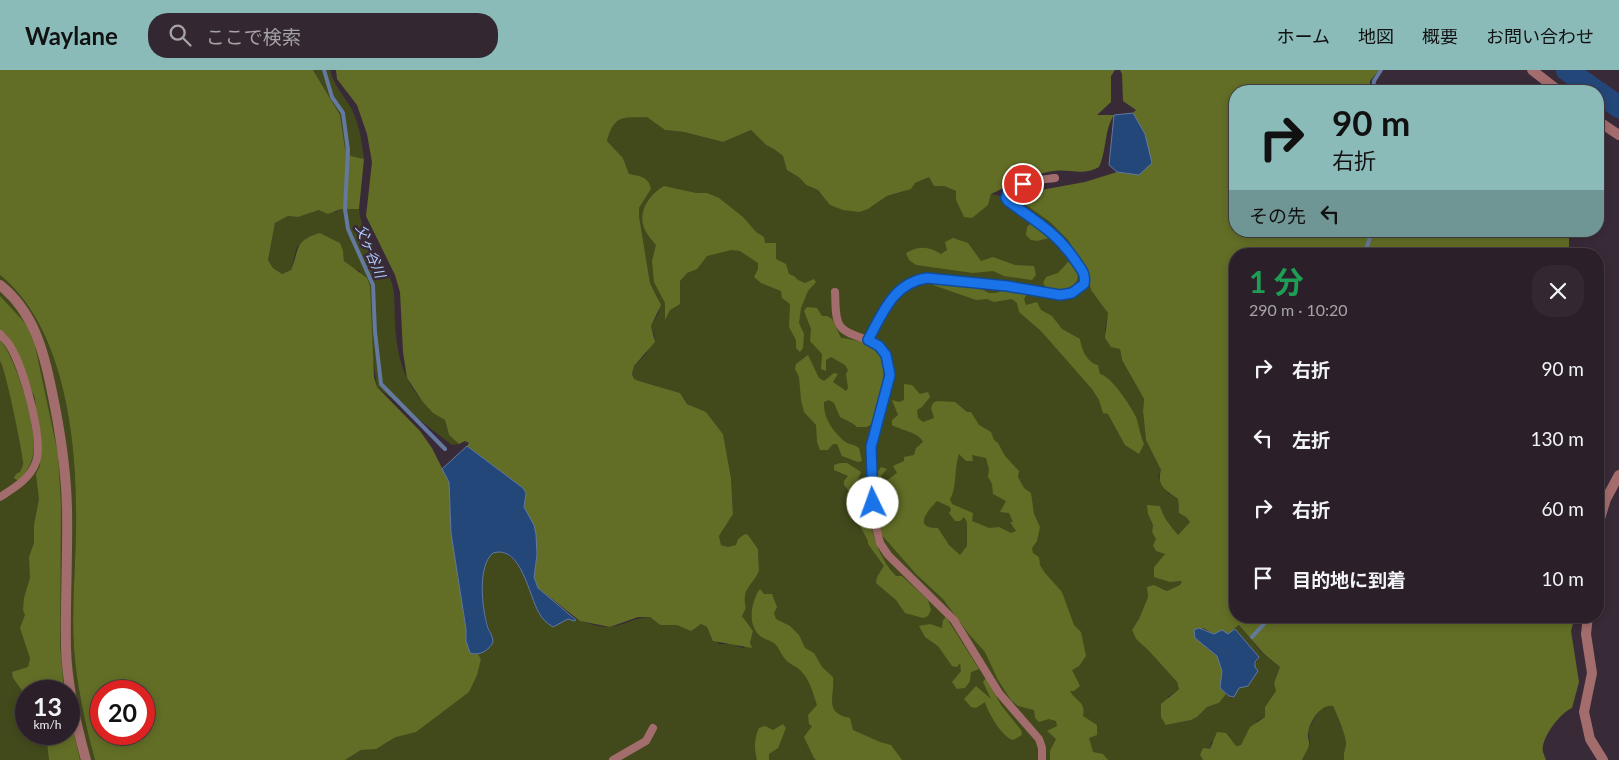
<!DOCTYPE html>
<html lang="ja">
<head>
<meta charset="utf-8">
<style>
	body { margin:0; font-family:Lato,"Noto Sans JP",sans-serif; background:#332831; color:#f1f3f6; height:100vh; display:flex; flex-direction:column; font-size:19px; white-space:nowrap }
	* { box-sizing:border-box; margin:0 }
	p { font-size:16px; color:#a6a3a8 }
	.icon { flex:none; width:28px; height:28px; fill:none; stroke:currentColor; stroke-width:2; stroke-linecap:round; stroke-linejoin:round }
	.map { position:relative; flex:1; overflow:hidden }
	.side { position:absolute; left:1229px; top:178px; width:375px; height:375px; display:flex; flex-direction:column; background:#2b2029; border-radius:20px; box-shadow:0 2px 8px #0003,0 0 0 1px #473e46 }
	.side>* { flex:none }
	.guide { position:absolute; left:1229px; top:15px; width:375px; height:152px; border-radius:20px; box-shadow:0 2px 8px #0003,0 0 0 1px #473e46; background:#8bbbb9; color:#111; overflow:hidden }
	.speed { position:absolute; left:15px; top:610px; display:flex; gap:10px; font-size:25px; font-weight:700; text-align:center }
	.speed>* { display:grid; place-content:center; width:65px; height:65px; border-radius:50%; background:#2b2029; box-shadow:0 2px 8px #0003,0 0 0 1px #473e46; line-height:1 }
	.speed small { font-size:12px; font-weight:400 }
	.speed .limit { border:8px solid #d22; background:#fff; color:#111 }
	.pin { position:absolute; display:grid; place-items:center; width:42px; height:42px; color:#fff; margin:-21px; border:2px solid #fff; border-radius:50%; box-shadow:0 1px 5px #0007 }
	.me { position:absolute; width:55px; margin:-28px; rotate:357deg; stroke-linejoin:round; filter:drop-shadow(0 0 4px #0008) }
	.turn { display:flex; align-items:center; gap:18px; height:105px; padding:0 20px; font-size:22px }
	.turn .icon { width:65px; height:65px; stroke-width:2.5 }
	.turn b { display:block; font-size:35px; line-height:42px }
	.then { display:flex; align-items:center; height:48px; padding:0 20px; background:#0003; gap:10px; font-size:19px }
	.round { display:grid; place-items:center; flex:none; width:52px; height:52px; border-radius:20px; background:#332831 }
	.overview { display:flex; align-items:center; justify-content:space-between; height:85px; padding:0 20px }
	h1 { font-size:30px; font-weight:700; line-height:38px; color:#1e9e55 }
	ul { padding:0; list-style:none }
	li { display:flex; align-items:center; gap:15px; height:70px; padding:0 20px }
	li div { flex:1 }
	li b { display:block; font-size:19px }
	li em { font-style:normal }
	header { display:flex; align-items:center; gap:30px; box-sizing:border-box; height:70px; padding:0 25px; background:#8bbbb9; color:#111 }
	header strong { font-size:24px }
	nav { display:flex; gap:28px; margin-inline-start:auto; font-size:18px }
	.search { width:350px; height:45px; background:#332831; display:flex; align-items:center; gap:12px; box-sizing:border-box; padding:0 18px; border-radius:20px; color:#a6a3a8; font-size:19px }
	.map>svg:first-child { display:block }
	.green { fill:#424a1c; fill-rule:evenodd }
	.forest { fill:#626e26; fill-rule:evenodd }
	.water { fill:#24477a; stroke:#63799f }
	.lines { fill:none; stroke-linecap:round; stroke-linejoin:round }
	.stream { stroke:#63799f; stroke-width:4 }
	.river { stroke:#24477a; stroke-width:22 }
	.service { stroke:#a36c6d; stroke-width:8 }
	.minor { stroke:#a36c6d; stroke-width:10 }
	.tertiary { stroke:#a36c6d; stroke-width:10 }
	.route-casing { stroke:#114b97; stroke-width:12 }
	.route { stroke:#1a73e8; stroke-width:9 }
	.labels { text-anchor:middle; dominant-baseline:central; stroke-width:5; stroke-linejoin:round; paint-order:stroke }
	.water-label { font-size:14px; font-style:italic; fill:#adcdfd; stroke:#392a37 }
</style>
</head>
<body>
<header>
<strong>Waylane</strong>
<div class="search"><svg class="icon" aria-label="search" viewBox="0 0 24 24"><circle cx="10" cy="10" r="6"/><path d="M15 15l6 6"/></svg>ここで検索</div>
<nav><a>ホーム</a><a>地図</a><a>概要</a><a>お問い合わせ</a></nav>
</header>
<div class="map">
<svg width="1619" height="690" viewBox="0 0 1619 690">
	<rect width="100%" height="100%" fill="#392a37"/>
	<path class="green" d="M 313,0 L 330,0 C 334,16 343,24 351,38 C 359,53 362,72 364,89 L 351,86 L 345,78 L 340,45 Z
		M 634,47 L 648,47 L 665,60 L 684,62 L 723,72 L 751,60 L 766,75 L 774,79 L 783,86 L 788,100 L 801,108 L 806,115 L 818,120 L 823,126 L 868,139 L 887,126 L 902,122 L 915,113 L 930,106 L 934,116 L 944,116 L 988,135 L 991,124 L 1019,130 L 1050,152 L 1068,170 L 1087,201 L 1089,209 L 1108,243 L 1105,260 L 1120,279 L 1122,290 L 1144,329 L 1143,341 L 1146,370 L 1161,400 L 1158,407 L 1168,423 L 1178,429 L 1178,437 L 1190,452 L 1178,465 C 1170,455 1164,449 1160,436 L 1148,444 L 1153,455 L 1152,462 L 1157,469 L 1156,481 L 1165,484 L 1154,497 L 1154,503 L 1170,512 L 1182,511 L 1180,515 L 1167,521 L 1162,518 L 1147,523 L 1148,527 L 1139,549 L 1132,560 L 1136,569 L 1149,581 L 1177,612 L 1179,619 L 1168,627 L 1166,655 L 1191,650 L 1197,647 L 1207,637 L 1219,633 L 1226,624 L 1231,628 L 1234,627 L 1239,618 L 1243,616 L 1259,587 L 1235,559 L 1239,555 L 1262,583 L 1280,597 L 1274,613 L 1276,621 L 1265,637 L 1265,647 L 1257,651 L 1241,675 L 1236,676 L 1229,669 L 1211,672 L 1210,679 L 1200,685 L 1203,690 L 345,690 L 361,680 L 376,678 L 385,674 L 469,622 L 481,589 L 478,584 L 491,577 L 493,568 C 484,550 472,489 498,481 C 525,487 529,524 540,546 L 576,550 L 574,548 C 583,552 600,558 610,557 C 623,556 634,547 650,547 L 660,555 L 677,555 L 691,560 L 701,554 L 707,557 L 719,574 L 732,574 L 743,578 L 750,573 L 753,561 L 742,546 L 746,538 C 741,518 752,517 759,501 L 758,479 L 753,472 L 728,477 L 721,475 L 719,466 L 733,444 L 731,408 L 723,364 L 706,342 L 687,334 L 680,323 L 639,311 L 634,309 L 632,304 L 634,296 L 646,284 L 655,267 L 651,256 L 659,242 L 658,228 L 650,213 L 639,146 L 639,138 L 651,119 L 635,105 L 629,104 L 623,88 L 607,71 C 612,51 614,49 634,47 Z
		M 341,139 L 359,139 C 361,164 380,185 390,208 C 396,222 394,238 395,253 C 397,295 409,327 445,350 L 449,365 L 459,374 L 452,375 L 377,317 L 360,201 L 352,198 L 344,191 L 343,180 L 340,173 L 320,163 L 297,177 L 291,200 L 282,204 L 273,198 L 268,190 L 275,153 L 288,146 L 298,147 L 319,140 L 336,142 Z
		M 0,205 C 62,255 76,363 76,439 C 77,485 71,532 74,579 C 77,617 85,653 95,690 L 0,690 ZM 26,621 L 69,621 L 69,664 L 26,664 Z
		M 1328,635 L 1333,636 C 1337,645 1346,665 1346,674 C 1345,680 1343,683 1344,690 L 1302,690 L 1310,673 L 1308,661 L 1314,649 L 1321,639 Z"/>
	<path class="forest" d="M 0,0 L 313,0 L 340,45 L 345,78 L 351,86 L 364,89 L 359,139 L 341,139 L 328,144 L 319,140 L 298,147 L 288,146 L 275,153 L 268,190 L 273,198 L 282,204 L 291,200 C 300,178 294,171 320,163 L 340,173 L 343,180 L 344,191 L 367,208 L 370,216 L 374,307 L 377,317 L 420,361 L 432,378 L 449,412 L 451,463 L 466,560 L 466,571 L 473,584 L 478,584 L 481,589 L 477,605 L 469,622 L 416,662 L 396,667 L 376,679 L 361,680 L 345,690 L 95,690 C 85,653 77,617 74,579 C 71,532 77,485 76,439 C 76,363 62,255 0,205 ZM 101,621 L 144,621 L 144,664 L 101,664 Z
		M 336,0 L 1115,0 L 1111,6 L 1111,32 L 1097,45 L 1114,45 C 1104,60 1107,80 1099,97 C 1083,106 1071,99 1054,101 C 1036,103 1007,116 991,124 L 988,135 L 972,148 L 964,147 L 956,130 L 956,121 L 944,116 L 934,116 L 929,107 L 915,113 L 911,119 L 887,126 L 868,139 L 859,142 L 843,140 L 830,135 L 818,120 L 806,115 L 800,108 L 787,100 L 783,86 L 774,79 L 766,75 L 751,60 L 723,72 L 684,62 L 665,60 L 647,47 C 623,48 614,44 607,71 L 623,88 L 629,104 C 640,106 649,107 651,119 L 639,138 L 639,146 L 650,213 L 661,235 L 651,256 L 655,272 L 634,296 L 632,304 L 634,309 L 639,311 L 680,323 L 687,334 L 706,342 L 723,364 L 731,408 L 733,444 L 719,466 L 721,475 L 728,477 L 736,475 L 738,469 L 745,464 L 748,465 L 758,479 L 759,501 C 752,517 741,518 746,538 L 742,546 L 753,561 L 750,573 L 752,578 L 713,571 L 707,557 L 701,554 L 691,561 L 677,555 L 660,555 L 650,547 L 638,547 L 610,557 L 580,551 L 538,518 L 534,507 L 537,485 L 534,455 L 526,443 L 524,437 L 526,423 L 523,418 L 467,376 L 469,373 L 465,371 L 459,374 L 449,365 L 445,350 L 433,343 L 422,331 L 407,308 L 403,282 L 400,222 L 395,205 L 366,146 L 372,92 L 367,64 L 357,35 L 337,9 Z
		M 1120,0 L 1379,0 L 1370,11 L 1370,21 L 1235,21 L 1235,161 L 1569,161 L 1569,178 L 1574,184 L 1235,184 L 1235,546 L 1575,546 L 1571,561 L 1579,612 L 1572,638 C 1560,643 1540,669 1543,682 C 1544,685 1545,687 1546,690 L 1344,690 C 1343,683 1345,680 1346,674 C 1346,665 1337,645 1333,636 C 1320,634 1310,652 1308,663 C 1307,668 1310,671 1309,675 C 1308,680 1304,685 1302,690 L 1203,690 L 1200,685 L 1203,678 L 1210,679 L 1217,662 L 1226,663 L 1236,676 L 1241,675 L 1250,657 L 1265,647 L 1265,637 L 1276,621 L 1274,613 L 1280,597 L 1263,583 L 1239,555 L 1228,564 L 1214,564 L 1203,558 L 1195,568 L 1217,586 L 1222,601 L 1220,618 L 1226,624 L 1219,633 L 1207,637 L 1197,647 L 1191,650 L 1166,655 L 1161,647 L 1161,634 L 1179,619 L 1177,612 L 1149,581 L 1136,569 L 1132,560 L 1139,549 L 1148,527 L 1147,517 L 1154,515 L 1167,521 L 1180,515 L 1182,511 L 1170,512 L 1154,507 L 1154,497 L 1165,484 L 1156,481 L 1153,475 L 1156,469 L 1152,462 L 1153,455 L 1148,444 L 1147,435 L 1160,436 C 1164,449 1170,455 1178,465 L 1190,452 L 1186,447 L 1179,443 L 1178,429 C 1166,421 1156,415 1161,400 L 1146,370 L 1143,341 L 1144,329 L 1122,290 L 1120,279 L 1111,277 L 1105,268 L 1108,243 L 1091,220 L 1087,201 L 1068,170 L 1050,152 L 1019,130 L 1019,124 L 1027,120 L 1041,120 L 1085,112 L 1117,102 L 1139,105 L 1145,64 L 1133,43 L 1136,40 L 1123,31 L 1122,4 Z
		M 664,116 L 696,123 L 707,123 L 719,128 L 743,147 L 756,162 L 764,167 L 765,173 L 776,173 L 776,189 L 786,194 L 789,204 L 794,206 L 798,210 L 805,213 L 814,209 L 816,212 L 808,221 L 801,238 L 799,253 L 804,264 L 803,278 L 800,282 L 796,278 L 796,270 L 789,257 L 790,234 L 782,228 L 781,221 L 761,213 L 754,207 L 758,199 L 758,193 L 740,181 L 731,180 L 707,186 L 697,199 L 687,203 L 680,211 L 680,234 L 670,240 L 665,250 L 665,233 L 654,212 L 652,191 L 656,175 C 653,171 649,167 646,162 C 636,144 648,125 664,116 Z
		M 1030,154 L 1041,158 L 1049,164 L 1049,168 L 1037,171 L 1031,170 L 1026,165 L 1027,157 Z
		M 953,168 L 968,173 L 981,191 L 993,187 L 1015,195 L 1034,196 L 1036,205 L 1032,210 L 1004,206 L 993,201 L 973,203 L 916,195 L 909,190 L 906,183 C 919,176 928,176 941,184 L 947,180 L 945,172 Z
		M 1068,192 C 1073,194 1074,195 1076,200 C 1084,217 1061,222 1047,219 L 1043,213 L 1046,207 L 1058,203 Z
		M 933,213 L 979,218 L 989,223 L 996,223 L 1008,219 L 1028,222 L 1024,229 L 1026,235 L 1037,232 L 1041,240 L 1052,246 L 1062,259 L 1080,269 C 1081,278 1087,293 1098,295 L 1100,304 C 1112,307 1130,335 1136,347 C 1139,355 1140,365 1144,374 L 1139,384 L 1125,375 L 1108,344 L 1103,343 L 1099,330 L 1092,319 L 1041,261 L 1019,242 L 1017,233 L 1012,229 L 994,232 L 987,229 L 976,230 L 933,215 Z
		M 0,226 L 25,253 L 34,271 L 58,384 L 61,436 L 60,576 L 64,621 L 26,621 L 26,626 L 13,608 L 12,602 L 28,597 L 30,588 L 20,558 L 25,545 L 23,540 L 24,528 L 30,508 L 29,487 L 34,473 L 34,455 L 39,429 L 36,404 L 40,396 L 41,369 L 36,344 L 35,328 L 13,276 L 0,260 Z
		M 807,237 L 817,238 L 822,246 L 827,246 L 832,249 L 841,268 C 902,275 883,311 873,353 L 867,357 L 857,357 L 852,353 L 840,347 L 834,333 L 829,330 L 824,332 C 823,348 833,361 844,371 C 849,375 854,374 859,378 L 862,391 L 858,392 L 842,386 L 837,374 L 833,374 L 828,380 L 820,380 L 817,372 L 816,355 L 804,342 L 801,330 L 799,307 L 795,299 L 796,294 L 808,285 L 819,308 L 824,311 L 834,303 L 838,304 L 833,312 L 846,321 L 848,318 L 846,304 L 848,300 L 845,295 L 831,287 L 826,290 L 826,301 L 821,299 L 822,284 L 810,271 L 811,259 L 804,241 Z
		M 0,270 C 16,287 38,361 33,384 C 32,393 24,406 18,411 L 14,408 L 16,404 L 20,402 C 22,398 24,394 23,391 C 22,379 5,296 0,291 Z
		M 904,314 L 912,315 L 920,324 L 928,322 L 930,327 L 922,337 L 917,340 L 918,348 L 923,352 L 934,348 L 931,338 L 933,333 L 937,331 L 955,332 L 967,342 L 971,342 L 979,355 L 991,362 L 994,370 L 998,373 L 1005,386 L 1019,401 L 1018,407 L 1024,418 L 1031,423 L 1034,444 L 1040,457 L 1037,471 L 1032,478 L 1033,483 L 1039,487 L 1040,495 L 1045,503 L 1062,522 L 1074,555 L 1081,562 L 1086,586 L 1079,596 L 1072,600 L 1080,616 L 1074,621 L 1070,621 C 1076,632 1086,631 1083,646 L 1097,655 L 1097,665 L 1089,668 L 1093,682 L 1103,684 L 1108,690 L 1050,690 L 1050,681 L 1056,669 L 1047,661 L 1057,656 L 1056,651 L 1049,649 L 1039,652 L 1035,648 L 1034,640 L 1018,636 L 1011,630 L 998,610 L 985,582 L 968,563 L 943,529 L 916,504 L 881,464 L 877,447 L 875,406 L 881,397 L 887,399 L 881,406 L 882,412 L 889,409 L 897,403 L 893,396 L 904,391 L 904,387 L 914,385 L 916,378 L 923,372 C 919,362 900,360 892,355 L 892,350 L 898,345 L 892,330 L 899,332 L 904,330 ZM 959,384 L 966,391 L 973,391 L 972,385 L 986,388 L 989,399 L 988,407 L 992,414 L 993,424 L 1006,431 L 1000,442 L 1009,443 L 1013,452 L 1010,452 L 1016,461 L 1011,463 L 999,457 L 989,458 L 972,451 L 973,443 L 952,434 L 950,429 C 957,419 954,398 959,384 ZM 937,431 L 950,437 L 951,440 L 949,443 L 955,451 L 960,451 L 964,447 L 967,452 L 967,476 L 960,485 L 949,475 L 938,458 C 912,459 928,440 937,431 Z
		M 840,393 L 847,393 L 861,402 L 858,409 C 871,421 867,433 870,449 C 873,470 882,492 896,506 L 902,506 L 928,530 L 931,540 L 928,546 L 923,548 L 905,543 L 896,530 L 876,513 L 877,507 L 884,496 L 868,474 L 868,471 L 858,452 L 856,441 L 850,430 L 849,421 L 844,415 L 844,411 L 848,406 L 834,400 L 834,395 Z
		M 760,519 L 764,524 L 772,524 L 777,537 L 774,543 L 776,549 L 790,556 L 799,565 L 805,578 L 814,583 L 822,597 L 833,607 C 835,627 823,643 850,648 L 853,660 L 880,672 L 891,675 L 902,690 L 816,690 L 814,688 L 804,667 L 812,656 L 809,654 L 808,645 L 817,635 C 813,624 810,609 800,600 C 796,596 789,594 785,589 C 781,584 778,576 774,573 C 769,570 764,569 760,566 C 747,555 751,531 760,519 Z
		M 946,547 L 979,599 L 971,602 L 970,611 L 965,618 L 957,619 L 952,612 L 961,601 L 960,593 L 957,597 L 952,596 L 938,576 L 925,567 L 919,556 L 930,554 L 942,558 L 943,550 Z
		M 986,608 L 1001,635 L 1021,660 L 1022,665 L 1013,670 C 1002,667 988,643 985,632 L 976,638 L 971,637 L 964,629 L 976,616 L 991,629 L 983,612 Z
		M 69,643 L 80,690 L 49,690 L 47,672 L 43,664 L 69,664 Z
		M 783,654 L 786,658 L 778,678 L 769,684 L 769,690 L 757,690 C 754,678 754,669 759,658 L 765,656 L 773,660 Z"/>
	<path class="water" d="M 1133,43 L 1145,64 L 1152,93 L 1139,105 L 1117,102 L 1109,95 L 1114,45 Z
		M 467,376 L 523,418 L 526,423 L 524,437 L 534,455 L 536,464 L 537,485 L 534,507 L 538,518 L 576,550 L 574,551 L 568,549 L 553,557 C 547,553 542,549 539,543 C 529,526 521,474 493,483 C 477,496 482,539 488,558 C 490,563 493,566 493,572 C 489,581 479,586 470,583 L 466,571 L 466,559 L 451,463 L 449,412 L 442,399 Z
		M 1199,558 L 1214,564 L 1222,560 L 1228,564 L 1235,559 L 1259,587 L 1255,592 L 1255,597 L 1258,601 L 1248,616 L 1239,618 L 1234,627 L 1229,626 L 1220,618 L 1222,601 L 1217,586 L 1195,568 L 1194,560 Z"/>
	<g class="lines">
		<path class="stream" d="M 324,0 L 332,27 L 343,43 L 348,80 L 345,139 L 348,159 L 373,215 L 375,262 L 381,314 L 445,379
			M 1373,21 L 1374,11 L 1381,0
			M 1365,184 L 1370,167 L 1374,161
			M 1252,567 L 1271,546"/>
		<path class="river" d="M 1567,0 L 1596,21
			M 1598,22 L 1619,37"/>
		<path class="service" d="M 835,222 C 836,232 834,249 841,257 C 844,261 849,263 854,265 C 878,274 887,278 890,305 L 871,377 L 874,449 L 880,473 L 888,485 L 954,550 L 999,623 L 1039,669 L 1042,678 L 1042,690
			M 0,264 C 3,268 8,272 10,276 C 23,296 44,370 36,392 C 30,409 14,418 0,427
			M 868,270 C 883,243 893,213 927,208 L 1007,216 L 1060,225 L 1078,219 L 1084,214 L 1085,208 C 1076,181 1053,163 1031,147 C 1023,142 1011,136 1006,128 C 1009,110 1041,110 1055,108
			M 613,690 L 646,671 L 653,658"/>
		<path class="minor" d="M 1532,0 L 1559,21
			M 1598,51 L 1619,65
			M 1598,455 L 1606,429 L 1619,405
			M 1588,546 L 1586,564 L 1592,603 L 1584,642 L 1590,669 L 1603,690"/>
		<path class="tertiary" d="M 0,215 C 34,242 44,282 52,322 C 60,360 66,399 67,438 C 68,485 65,532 66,578 C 67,616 76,654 86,690"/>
	</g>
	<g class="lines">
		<g class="route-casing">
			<path id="route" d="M 873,433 L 871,377 L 890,305 L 886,285 L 879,276 L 868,270 C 883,243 893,213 927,208 L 1007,216 L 1060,225 L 1072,223 L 1084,214 C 1086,205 1082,200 1077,193 C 1057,162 1036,152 1008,131 L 1006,128 C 1008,118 1015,117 1023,114"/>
		</g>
		<use href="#route" class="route"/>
	</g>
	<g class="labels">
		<g class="water-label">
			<text transform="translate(371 181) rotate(68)">父ヶ谷川</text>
		</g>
	</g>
</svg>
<div class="speed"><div>13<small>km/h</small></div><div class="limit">20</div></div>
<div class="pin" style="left:1023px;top:114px;background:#d93025"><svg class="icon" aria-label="arrive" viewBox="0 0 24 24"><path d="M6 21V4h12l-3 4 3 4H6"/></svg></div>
<svg class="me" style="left:873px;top:433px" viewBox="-20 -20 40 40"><circle r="19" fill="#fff"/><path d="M0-13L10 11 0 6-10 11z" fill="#1a73e8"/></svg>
<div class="guide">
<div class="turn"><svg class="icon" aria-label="right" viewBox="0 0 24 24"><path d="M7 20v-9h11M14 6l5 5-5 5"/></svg><div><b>90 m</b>右折</div></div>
<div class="then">その先<svg class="icon" aria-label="left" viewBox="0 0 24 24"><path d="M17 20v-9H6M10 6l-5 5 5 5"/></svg></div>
</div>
<section class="side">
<div class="overview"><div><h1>1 分</h1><p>290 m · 10:20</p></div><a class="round"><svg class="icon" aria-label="close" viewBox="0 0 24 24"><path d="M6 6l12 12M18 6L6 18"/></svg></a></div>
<ul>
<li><svg class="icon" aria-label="right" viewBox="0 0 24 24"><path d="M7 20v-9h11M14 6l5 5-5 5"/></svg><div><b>右折</b></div><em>90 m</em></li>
<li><svg class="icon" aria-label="left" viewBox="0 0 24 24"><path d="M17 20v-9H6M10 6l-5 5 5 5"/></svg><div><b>左折</b></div><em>130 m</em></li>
<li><svg class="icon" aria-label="right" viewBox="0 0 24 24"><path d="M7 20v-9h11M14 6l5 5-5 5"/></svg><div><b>右折</b></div><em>60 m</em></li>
<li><svg class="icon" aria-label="arrive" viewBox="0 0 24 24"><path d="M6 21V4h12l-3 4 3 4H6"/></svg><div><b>目的地に到着</b></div><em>10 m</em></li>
</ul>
</section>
</div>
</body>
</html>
